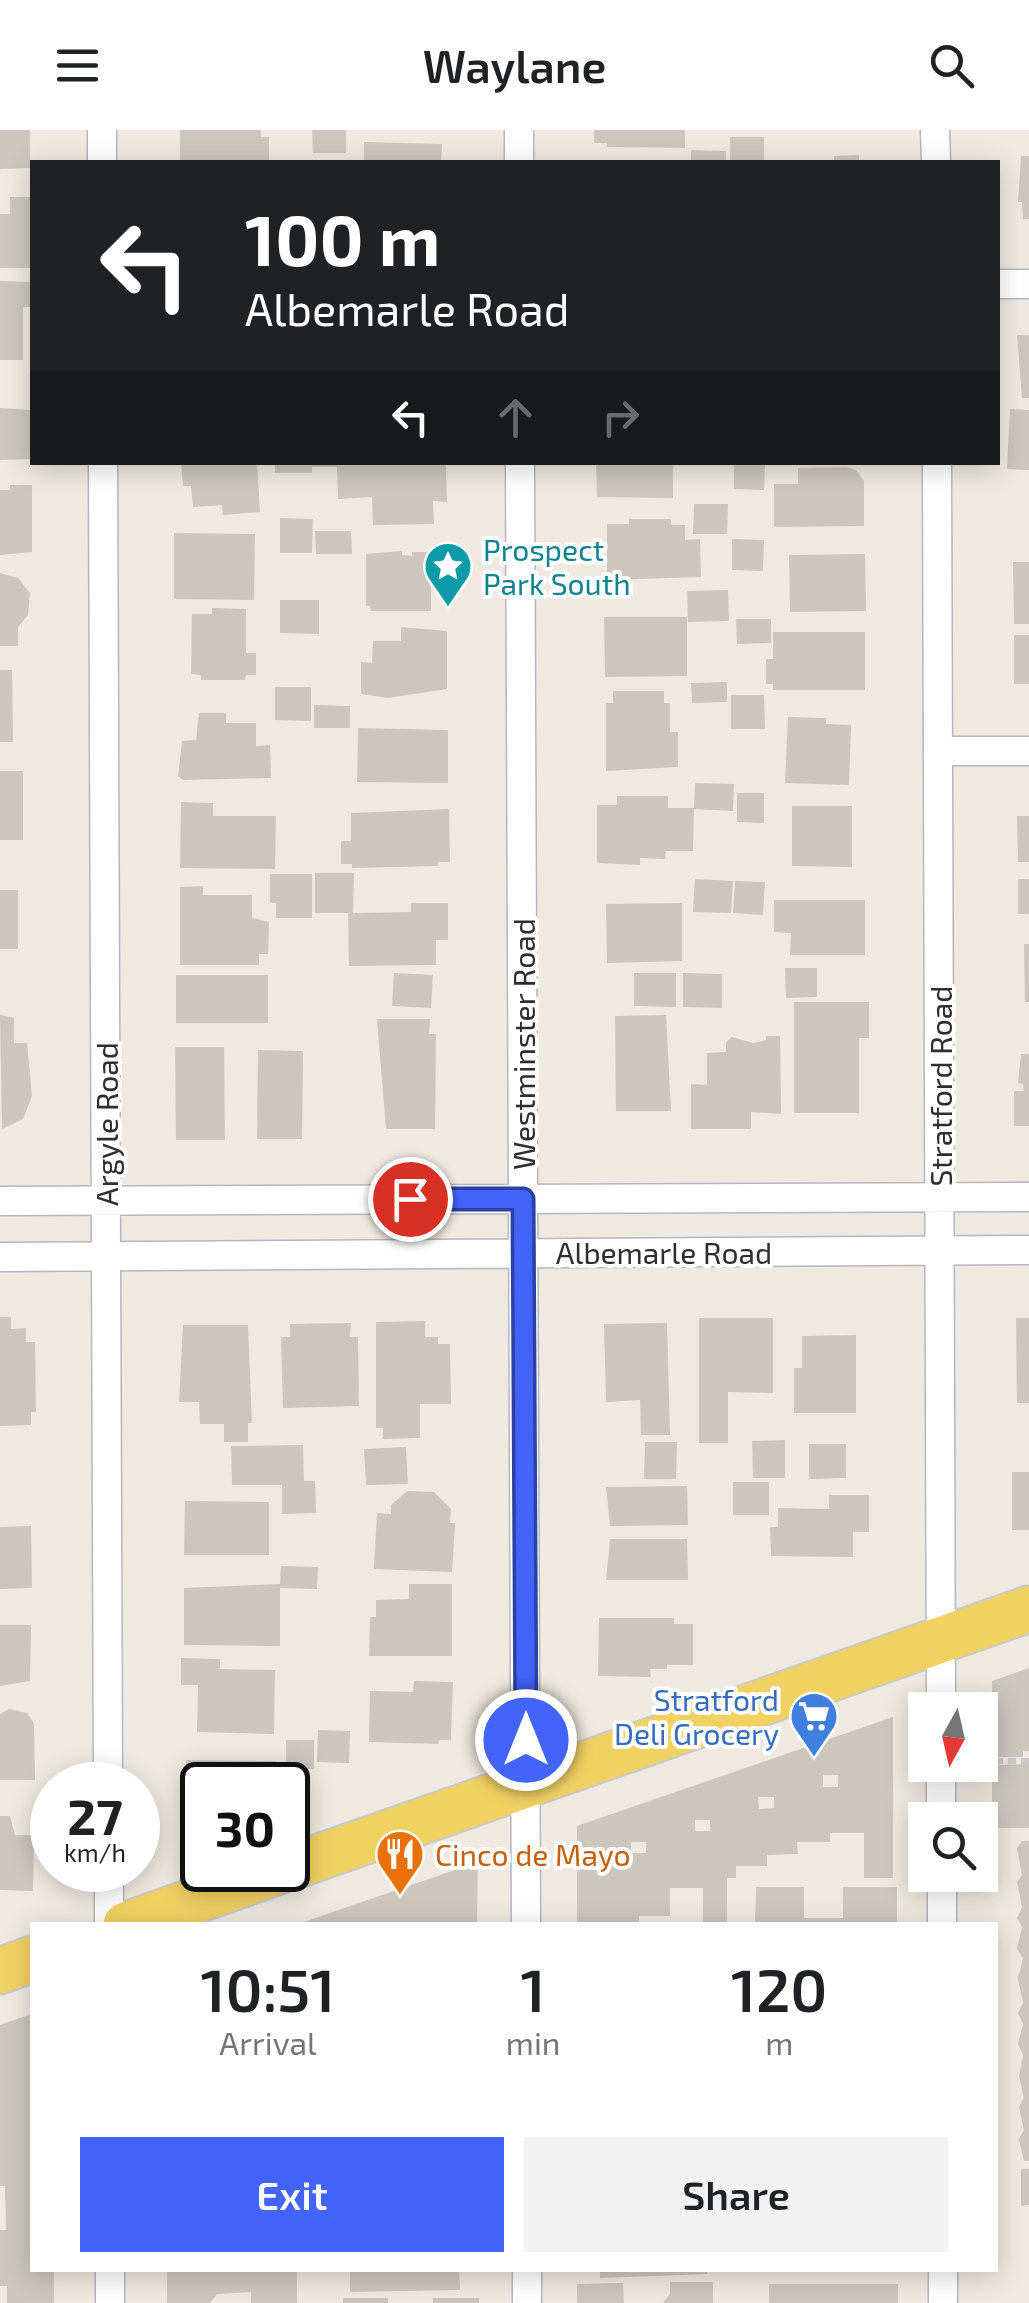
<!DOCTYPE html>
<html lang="en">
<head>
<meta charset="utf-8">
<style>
	body { margin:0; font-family:"Exo 2",sans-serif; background:#f2f2f2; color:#202124; height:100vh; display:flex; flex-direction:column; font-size:38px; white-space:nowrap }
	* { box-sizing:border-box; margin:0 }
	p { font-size:32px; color:#757577 }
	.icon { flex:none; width:55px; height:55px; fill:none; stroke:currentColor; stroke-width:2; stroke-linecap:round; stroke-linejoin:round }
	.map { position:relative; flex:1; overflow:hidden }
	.panel { position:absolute; left:30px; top:1792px; width:968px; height:350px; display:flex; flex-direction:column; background:#fff; border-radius:0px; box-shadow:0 5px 25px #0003 }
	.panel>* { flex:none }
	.banner { position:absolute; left:30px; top:30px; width:970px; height:305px; border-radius:0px; box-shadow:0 5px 25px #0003; background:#202124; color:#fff; overflow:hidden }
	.needle { width:65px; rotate:188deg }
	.tools { position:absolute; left:908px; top:1562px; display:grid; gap:20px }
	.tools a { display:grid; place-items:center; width:90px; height:90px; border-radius:0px; background:#fff; box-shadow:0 5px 25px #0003; font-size:50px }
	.speed { position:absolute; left:30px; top:1632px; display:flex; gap:20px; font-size:50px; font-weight:700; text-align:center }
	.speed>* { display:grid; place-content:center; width:130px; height:130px; border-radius:50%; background:#fff; box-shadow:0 5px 25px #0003; line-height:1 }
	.speed small { font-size:25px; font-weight:400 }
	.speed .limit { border:5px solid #111; border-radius:15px; background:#fff; color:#111 }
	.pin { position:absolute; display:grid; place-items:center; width:85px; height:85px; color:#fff; margin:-42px; border:5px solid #fff; border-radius:50%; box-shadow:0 2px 10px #0007 }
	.me { position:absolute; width:110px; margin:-55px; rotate:0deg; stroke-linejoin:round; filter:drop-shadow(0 0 8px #0008) }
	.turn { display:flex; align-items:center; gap:35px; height:210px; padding:0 50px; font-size:45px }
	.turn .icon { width:130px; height:130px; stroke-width:2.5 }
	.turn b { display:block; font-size:70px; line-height:85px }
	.lanes { display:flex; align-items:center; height:95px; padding:0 50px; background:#0003; justify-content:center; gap:50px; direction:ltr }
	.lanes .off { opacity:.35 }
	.eta { display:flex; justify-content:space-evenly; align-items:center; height:170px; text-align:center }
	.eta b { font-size:60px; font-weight:600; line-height:70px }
	.action { display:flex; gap:20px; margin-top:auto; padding:20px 50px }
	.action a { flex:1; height:115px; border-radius:0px; background:#4264fb; color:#fff; font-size:40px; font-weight:600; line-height:115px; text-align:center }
	.action a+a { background:#f2f2f2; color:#202124 }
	header { display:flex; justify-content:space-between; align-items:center; height:130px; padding:0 50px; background:#fff; font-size:45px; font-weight:600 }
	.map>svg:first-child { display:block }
	.building { fill:#cbc7bf; fill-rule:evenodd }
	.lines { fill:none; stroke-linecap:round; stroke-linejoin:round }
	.street-casing { stroke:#b4b7c1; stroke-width:31 }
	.primary-casing { stroke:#c9c9c9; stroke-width:49 }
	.path { stroke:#c9c9c9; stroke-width:6; stroke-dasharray:8 5; stroke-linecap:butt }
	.street { stroke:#fff; stroke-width:28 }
	.primary { stroke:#f2d163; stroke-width:45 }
	.route-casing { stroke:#2b41a3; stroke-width:25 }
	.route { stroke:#4264fb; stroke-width:18 }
	.labels { text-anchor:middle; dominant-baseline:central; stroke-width:8; stroke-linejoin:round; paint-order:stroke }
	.culture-label { font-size:30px; fill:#0d838f; stroke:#fff; text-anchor:start }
	.street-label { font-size:30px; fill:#2e2e2e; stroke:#fff }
	.shop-label { font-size:30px; fill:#366cbe; stroke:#fff; text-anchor:end }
	.food-label { font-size:30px; fill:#c56008; stroke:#fff; text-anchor:start }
</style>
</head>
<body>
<header><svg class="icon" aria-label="menu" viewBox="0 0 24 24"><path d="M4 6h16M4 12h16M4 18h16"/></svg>Waylane<svg class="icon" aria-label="search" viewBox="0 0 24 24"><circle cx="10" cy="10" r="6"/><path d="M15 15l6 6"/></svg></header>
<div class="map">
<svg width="1029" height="2173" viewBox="0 0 1029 2173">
	<rect width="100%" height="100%" fill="#efe9e1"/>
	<path class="building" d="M 0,0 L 30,0 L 30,38 L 0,39 Z
		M 180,0 L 261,0 L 261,7 L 269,7 L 269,32 L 180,32 Z
		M 312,0 L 346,0 L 346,23 L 313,23 Z
		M 594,0 L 685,0 L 685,18 L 607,17 L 607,13 L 594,13 Z
		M 730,7 L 764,7 L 764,32 L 730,32 Z
		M 364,12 L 442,14 L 441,32 L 364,32 Z
		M 691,20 L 726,21 L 726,32 L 691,32 Z
		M 859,25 L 859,32 L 834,32 L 834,26 Z
		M 1021,26 L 1029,26 L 1029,89 L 1023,89 L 1022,72 L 1018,72 Z
		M 10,67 L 31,67 L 32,138 L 0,138 L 0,84 L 10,84 Z
		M 0,151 L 32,152 L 32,177 L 23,177 L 23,230 L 0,230 Z
		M 1017,205 L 1029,205 L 1029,268 L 1022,268 Z
		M 0,278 L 32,280 L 32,329 L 0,330 Z
		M 1010,279 L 1029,280 L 1029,340 L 1007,339 Z
		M 181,332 L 257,332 L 260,382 L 223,385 L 222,375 L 193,377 L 191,356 L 183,356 Z
		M 275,332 L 446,335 L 447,372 L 433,371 L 434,394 L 373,395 L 372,367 L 338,369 L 337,337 L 312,337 L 312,343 L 275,343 Z
		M 596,332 L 673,332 L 673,368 L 597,367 Z
		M 734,332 L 765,332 L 764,360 L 734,359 Z
		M 846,337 L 856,340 L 864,351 L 864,396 L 774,397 L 774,354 L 798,354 L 798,338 Z
		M 10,355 L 32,355 L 32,422 L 0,425 L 0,360 L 10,360 Z
		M 694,374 L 728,374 L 727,404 L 693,404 Z
		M 280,388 L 313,389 L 312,423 L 280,423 Z
		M 629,389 L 671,389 L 671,395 L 685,395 L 685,410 L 700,409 L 701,447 L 607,450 L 607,394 L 629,394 Z
		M 315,401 L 351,401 L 352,424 L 316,424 Z
		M 174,403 L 255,404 L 254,470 L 174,469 Z
		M 732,409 L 764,410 L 763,441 L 732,440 Z
		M 402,421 L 402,425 L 412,426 L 412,422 L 445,422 L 445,440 L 431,440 L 431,481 L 371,481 L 370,476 L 366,476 L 366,424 Z
		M 865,424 L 866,481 L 790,482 L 789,425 Z
		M 1013,432 L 1029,432 L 1029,494 L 1014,494 Z
		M 0,443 L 18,448 L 30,463 L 28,485 L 18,497 L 18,516 L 0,516 Z
		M 728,460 L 729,491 L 688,492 L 687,461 Z
		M 280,470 L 319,470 L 319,504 L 280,503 Z
		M 212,478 L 246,479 L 246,523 L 256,523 L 256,545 L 246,545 L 245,550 L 201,550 L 201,545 L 191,544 L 192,484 L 212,484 Z
		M 604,487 L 687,487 L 687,546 L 605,547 Z
		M 736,489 L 771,489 L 771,513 L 737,514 Z
		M 401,497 L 447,501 L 447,559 L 388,568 L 361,564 L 361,532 L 372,533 L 373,511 L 401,511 Z
		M 773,502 L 865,502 L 865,560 L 773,560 L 773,554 L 766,554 L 766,529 L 773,529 Z
		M 1014,505 L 1029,505 L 1029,554 L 1014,554 Z
		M 0,540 L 12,540 L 13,612 L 0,612 Z
		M 727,552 L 727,572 L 692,573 L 691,553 Z
		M 275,557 L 311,557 L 311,591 L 275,590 Z
		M 613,561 L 664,561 L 664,573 L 670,573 L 670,602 L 678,602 L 678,637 L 606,641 L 606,573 L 613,573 Z
		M 731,565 L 764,565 L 765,599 L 731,599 Z
		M 314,575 L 350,576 L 350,598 L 314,598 Z
		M 199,583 L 226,583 L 226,593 L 256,593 L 256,616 L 270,615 L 271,648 L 183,650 L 178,646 L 182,611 L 196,610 Z
		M 788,587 L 826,588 L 826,594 L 851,595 L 849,655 L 785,653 Z
		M 358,598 L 448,600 L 448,653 L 357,652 Z
		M 0,641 L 23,641 L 23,710 L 0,710 Z
		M 695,653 L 734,654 L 733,681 L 694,679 Z
		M 737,663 L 764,663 L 764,693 L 737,692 Z
		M 617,666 L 668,666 L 668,678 L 694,678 L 693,721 L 666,721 L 665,729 L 640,728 L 640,735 L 597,733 L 597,675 L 617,675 Z
		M 181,672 L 213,673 L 213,686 L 276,686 L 275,739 L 180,738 Z
		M 792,676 L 852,676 L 852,737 L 792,736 Z
		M 449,679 L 450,732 L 438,732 L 438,736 L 352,738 L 352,734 L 341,734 L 341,711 L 351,711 L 351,683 Z
		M 1017,686 L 1029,686 L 1029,732 L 1018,732 Z
		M 315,743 L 354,743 L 353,783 L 411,782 L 411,773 L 448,773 L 448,810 L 436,810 L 436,835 L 349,836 L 348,783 L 315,783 Z
		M 270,744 L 312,744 L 312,788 L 276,788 L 276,773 L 270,773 Z
		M 695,749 L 733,751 L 731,783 L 693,782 Z
		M 1018,749 L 1029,749 L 1029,784 L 1018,784 Z
		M 735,751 L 765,752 L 763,785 L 733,783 Z
		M 203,756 L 203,765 L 252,765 L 252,788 L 269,792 L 268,824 L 259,824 L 259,835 L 180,835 L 180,757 Z
		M 0,760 L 18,760 L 18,819 L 0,819 Z
		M 774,770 L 865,770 L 865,825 L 790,825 L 791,803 L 774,802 Z
		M 682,773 L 682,831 L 607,833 L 606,774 Z
		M 1024,814 L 1029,814 L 1029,872 L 1025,872 Z
		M 785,838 L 817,838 L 817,867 L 786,868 Z
		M 394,843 L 433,845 L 431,878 L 392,876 Z
		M 634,843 L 676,843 L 676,877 L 634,876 Z
		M 683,843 L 722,844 L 722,878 L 683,877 Z
		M 176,845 L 268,845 L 268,893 L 176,893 Z
		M 794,872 L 869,872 L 869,908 L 859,908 L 859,983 L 794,983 Z
		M 0,885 L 14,888 L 14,913 L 27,913 L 32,966 L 23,989 L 2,999 Z
		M 666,885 L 671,981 L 616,981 L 615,886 Z
		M 377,889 L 430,889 L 429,904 L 436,904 L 435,999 L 386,999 Z
		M 766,906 L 780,906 L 781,984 L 751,982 L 751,999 L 691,999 L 691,954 L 707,955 L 707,923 L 726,922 L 726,912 L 732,907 L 753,913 L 766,910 Z
		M 175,917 L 224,917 L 225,1010 L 176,1010 Z
		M 258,920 L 303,921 L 302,1009 L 257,1009 Z
		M 1021,924 L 1029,924 L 1029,996 L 1014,996 L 1014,961 L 1024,961 L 1023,954 L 1018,953 Z
		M 0,1187 L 11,1187 L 11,1199 L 26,1198 L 26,1212 L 35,1212 L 36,1282 L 31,1282 L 31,1295 L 0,1296 Z
		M 699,1188 L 773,1188 L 773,1263 L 728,1262 L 728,1313 L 699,1313 Z
		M 1016,1188 L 1029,1188 L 1029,1273 L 1017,1273 Z
		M 425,1191 L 425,1207 L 438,1207 L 438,1214 L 450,1214 L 451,1274 L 420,1274 L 420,1308 L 383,1309 L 383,1298 L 376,1298 L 376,1192 Z
		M 351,1193 L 350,1207 L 358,1207 L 359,1276 L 283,1278 L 281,1207 L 290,1207 L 290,1194 Z
		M 667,1193 L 670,1305 L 641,1305 L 640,1270 L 606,1272 L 604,1194 Z
		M 183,1195 L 248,1195 L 252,1293 L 248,1293 L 248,1312 L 224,1312 L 224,1294 L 200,1294 L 199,1272 L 179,1272 Z
		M 856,1205 L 856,1283 L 794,1283 L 794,1238 L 802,1238 L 802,1206 Z
		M 785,1310 L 785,1348 L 753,1348 L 752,1311 Z
		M 645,1312 L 677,1312 L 676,1349 L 644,1349 Z
		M 809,1314 L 846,1314 L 846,1348 L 809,1349 Z
		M 303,1315 L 304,1351 L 315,1351 L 316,1383 L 282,1384 L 282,1355 L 232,1355 L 231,1316 Z
		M 406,1317 L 408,1354 L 366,1355 L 364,1319 Z
		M 1012,1342 L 1029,1342 L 1029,1400 L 1012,1400 Z
		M 733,1352 L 769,1352 L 769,1385 L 733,1385 Z
		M 687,1356 L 688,1395 L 610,1396 L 606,1357 Z
		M 407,1361 L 434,1362 L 451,1379 L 450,1393 L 455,1393 L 452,1442 L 374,1439 L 377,1383 L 391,1384 L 391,1375 Z
		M 829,1365 L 869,1365 L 869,1402 L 853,1402 L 853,1427 L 771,1426 L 770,1397 L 778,1397 L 778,1378 L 829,1379 Z
		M 185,1371 L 269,1372 L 269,1425 L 184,1425 Z
		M 31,1396 L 32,1458 L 0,1459 L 0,1397 Z
		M 610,1409 L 687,1409 L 688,1450 L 606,1450 Z
		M 281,1436 L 318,1437 L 317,1459 L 280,1458 L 280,1516 L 184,1515 L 184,1458 L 280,1454 Z
		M 409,1454 L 452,1454 L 452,1526 L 369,1526 L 370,1487 L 376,1487 L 376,1470 L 409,1469 Z
		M 599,1488 L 674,1488 L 674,1494 L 693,1494 L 693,1535 L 667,1535 L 667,1539 L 650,1539 L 651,1547 L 598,1546 Z
		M 0,1495 L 31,1495 L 30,1551 L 0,1556 Z
		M 181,1528 L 220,1529 L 220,1539 L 275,1540 L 274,1604 L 197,1602 L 198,1555 L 181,1555 Z
		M 1029,1538 L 1029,1621 L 1023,1621 L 1023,1627 L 992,1627 L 992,1551 Z
		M 414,1551 L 453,1552 L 451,1610 L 439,1610 L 438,1614 L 369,1612 L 370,1561 L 413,1562 Z
		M 9,1579 L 27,1583 L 34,1594 L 35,1650 L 0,1650 L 0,1584 Z
		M 893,1587 L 893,1748 L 864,1748 L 864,1703 L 830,1703 L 830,1712 L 797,1712 L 798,1724 L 767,1725 L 767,1736 L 736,1736 L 736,1748 L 727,1748 L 727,1795 L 703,1795 L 703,1758 L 670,1758 L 670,1786 L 639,1786 L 639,1795 L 577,1795 L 577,1696 ZM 823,1645 L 838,1645 L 838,1657 L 823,1657 ZM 758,1667 L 774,1667 L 774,1678 L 759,1679 ZM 695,1690 L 710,1690 L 710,1701 L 695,1701 ZM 631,1712 L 646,1712 L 646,1723 L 631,1723 Z
		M 318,1600 L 350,1601 L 349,1633 L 317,1632 Z
		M 286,1610 L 314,1610 L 314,1639 L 286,1639 Z
		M 186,1630 L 276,1631 L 275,1655 L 202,1655 L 202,1674 L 185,1674 Z
		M 1029,1634 L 1029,1698 L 992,1698 L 992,1635 Z
		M 0,1686 L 10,1686 L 15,1705 L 34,1705 L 33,1761 L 0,1760 Z
		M 1022,1711 L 1029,1711 L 1029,2031 L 1024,2031 L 1019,2009 L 1024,2000 L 1019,1977 L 1024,1968 L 1019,1946 L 1023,1925 L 1018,1914 L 1023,1894 L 1018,1883 L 1023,1873 L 1018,1849 L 1023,1828 L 1017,1819 L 1022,1797 L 1017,1788 L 1022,1777 L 1017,1752 L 1022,1745 L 1017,1718 Z
		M 478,1732 L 477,1795 L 298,1795 L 298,1794 Z
		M 756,1757 L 804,1757 L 804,1788 L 843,1788 L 843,1757 L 897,1757 L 897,1795 L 755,1795 Z
		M 32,1884 L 32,2140 L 54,2140 L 54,2173 L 7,2173 L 7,2156 L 0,2156 L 0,2100 L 6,2100 L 5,2056 L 0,2056 L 0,1895 Z
		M 1021,2039 L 1029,2039 L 1029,2075 L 1021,2076 Z
		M 167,2140 L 297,2140 L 297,2173 L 251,2173 L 251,2162 L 217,2164 L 210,2173 L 167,2173 Z
		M 350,2140 L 459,2140 L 460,2160 L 350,2162 Z
		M 600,2140 L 707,2140 L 707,2144 L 600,2148 Z
		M 670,2152 L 713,2152 L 713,2173 L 663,2173 L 670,2164 Z
		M 623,2153 L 624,2173 L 577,2173 L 577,2154 Z
		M 769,2154 L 898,2154 L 898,2173 L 769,2173 Z
		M 343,2168 L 388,2168 L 388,2173 L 343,2173 Z
		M 433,2168 L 479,2168 L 479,2173 L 433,2173 Z"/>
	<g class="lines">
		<g class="street-casing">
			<path id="street" d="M 102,0 L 102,32
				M 519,0 L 519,32
				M 935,0 L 936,32
				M 998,154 L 1029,154
				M 103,332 L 108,1655
				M 520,332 L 526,1795
				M 937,332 L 941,1580
				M 939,621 L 1029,621
				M 0,1071 L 1029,1067
				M 0,1127 L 1029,1120
				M 941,1635 L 941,1690
				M 109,1740 L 109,1795
				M 942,1745 L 942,1795
				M 110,2140 L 110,2173
				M 527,2140 L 527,2173
				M 943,2140 L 943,2173"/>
		</g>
		<g class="primary-casing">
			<path id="primary" d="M 288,1738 L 1029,1479
				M 126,1795 L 282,1740
				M 0,1841 L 32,1829"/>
		</g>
		<path class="path" d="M 982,1631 L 1029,1631"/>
		<use href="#street" class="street"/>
		<use href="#primary" class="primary"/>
	</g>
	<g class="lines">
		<g class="route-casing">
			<path id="route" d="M 410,1069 L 523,1069 L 526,1610"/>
		</g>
		<use href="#route" class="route"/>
	</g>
	<defs>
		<g id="sight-pin" transform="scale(2.5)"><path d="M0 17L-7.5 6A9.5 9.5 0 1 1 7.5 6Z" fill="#0f9aa8" stroke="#fff"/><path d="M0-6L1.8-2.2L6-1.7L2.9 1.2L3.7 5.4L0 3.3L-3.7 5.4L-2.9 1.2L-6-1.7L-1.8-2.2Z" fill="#fff"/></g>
		<g id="supermarket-pin" transform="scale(2.5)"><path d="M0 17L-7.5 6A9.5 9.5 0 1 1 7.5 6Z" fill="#3f7fe0" stroke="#fff"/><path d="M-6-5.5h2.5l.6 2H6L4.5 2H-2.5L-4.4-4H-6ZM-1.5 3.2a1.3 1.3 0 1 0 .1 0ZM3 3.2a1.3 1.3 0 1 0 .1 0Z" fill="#fff"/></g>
		<g id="restaurant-pin" transform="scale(2.5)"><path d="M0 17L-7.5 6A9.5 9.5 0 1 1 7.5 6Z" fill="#e8710a" stroke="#fff"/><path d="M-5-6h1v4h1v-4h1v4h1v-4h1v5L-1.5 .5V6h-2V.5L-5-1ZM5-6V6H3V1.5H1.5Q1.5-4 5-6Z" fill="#fff"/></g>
	</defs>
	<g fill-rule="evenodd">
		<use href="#sight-pin" x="448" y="436"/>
		<use href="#supermarket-pin" x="814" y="1586"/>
		<use href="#restaurant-pin" x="400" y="1724"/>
	</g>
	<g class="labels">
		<g class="culture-label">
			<text x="483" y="419">Prospect<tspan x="483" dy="34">Park South</tspan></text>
		</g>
		<g class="street-label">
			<text transform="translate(523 914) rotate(-90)">Westminster Road</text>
			<text transform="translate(940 956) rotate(-90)">Stratford Road</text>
			<text transform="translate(106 994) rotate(-90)">Argyle Road</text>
			<text x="664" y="1122">Albemarle Road</text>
		</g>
		<g class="shop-label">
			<text x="779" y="1569">Stratford<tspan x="779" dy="34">Deli Grocery</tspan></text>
		</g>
		<g class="food-label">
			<text x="435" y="1724">Cinco de Mayo</text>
		</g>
	</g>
</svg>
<div class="tools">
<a><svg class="needle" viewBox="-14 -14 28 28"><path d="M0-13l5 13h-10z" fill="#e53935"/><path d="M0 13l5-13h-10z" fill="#757577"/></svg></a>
<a><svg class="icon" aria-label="search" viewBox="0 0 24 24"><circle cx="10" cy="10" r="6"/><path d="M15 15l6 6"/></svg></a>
</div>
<div class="speed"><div>27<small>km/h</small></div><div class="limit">30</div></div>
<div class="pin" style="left:410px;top:1069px;background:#d93025"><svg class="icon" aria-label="arrive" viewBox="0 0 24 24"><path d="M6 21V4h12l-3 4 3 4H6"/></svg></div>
<svg class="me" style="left:526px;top:1610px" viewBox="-20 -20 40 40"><circle r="17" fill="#4264fb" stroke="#fff" stroke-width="3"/><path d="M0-11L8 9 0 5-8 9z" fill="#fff"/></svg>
<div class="banner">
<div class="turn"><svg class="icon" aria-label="left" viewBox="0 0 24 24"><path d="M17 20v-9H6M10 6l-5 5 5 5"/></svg><div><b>100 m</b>Albemarle Road</div></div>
<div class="lanes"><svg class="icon" aria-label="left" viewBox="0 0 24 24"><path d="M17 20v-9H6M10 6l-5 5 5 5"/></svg><svg class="icon off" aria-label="ahead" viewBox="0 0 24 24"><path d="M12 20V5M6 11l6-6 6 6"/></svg><svg class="icon off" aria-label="right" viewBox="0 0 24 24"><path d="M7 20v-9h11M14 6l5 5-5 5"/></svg></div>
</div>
<section class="panel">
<div class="eta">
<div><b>10:51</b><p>Arrival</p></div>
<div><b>1</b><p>min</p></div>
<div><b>120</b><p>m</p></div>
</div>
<div class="action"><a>Exit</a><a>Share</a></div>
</section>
</div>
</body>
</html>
